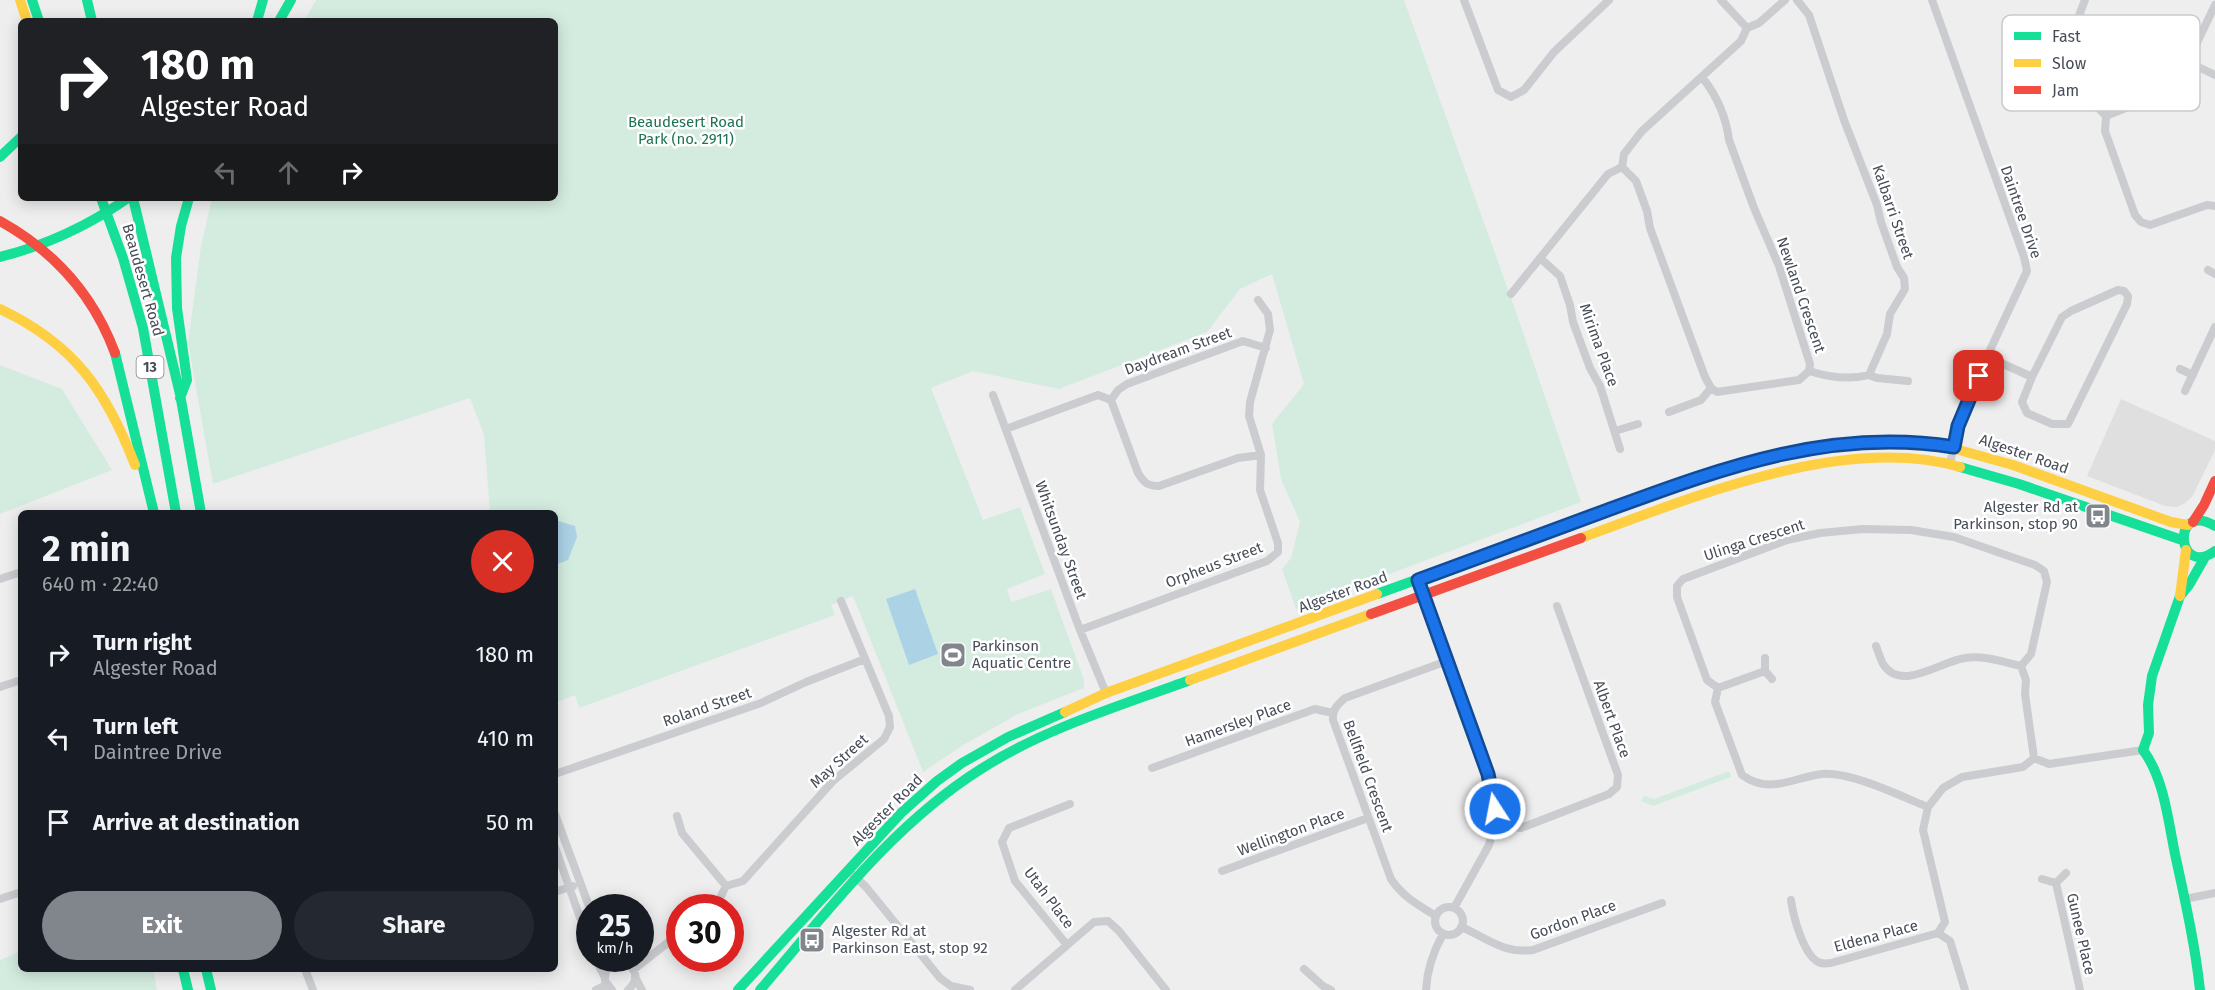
<!DOCTYPE html>
<html lang="en">
<head>
<meta charset="utf-8">
<style>
	body { margin:0; font-family:"Fira Sans",sans-serif; background:#242831; color:#f1f3f6; height:100vh; display:flex; flex-direction:column; font-size:22px; white-space:nowrap }
	* { box-sizing:border-box; margin:0 }
	p { font-size:20px; color:#9ea1a6 }
	.icon { flex:none; width:33px; height:33px; fill:none; stroke:currentColor; stroke-width:2; stroke-linecap:round; stroke-linejoin:round }
	.map { position:relative; flex:1; overflow:hidden }
	.details { position:absolute; left:18px; top:510px; width:540px; height:462px; display:flex; flex-direction:column; background:#171b24; border-radius:9px; box-shadow:0 3px 15px #0003 }
	.details>* { flex:none }
	.guide { position:absolute; left:18px; top:18px; width:540px; height:183px; border-radius:9px; box-shadow:0 3px 15px #0003; background:#202124; color:#fff; overflow:hidden }
	.speed { position:absolute; left:576px; top:894px; display:flex; gap:12px; font-size:30px; font-weight:700; text-align:center }
	.speed>* { display:grid; place-content:center; width:78px; height:78px; border-radius:50%; background:#171b24; box-shadow:0 3px 15px #0003; line-height:1 }
	.speed small { font-size:15px; font-weight:400 }
	.speed .limit { border:9px solid #d22; background:#fff; color:#111 }
	.pin { position:absolute; display:grid; place-items:center; width:51px; height:51px; color:#fff; margin:-26px; border-radius:12px; box-shadow:0 3px 9px #0006 }
	.me { position:absolute; width:66px; margin:-33px; rotate:349deg; stroke-linejoin:round; filter:drop-shadow(0 0 4px #0008) }
	.turn { display:flex; align-items:center; gap:21px; height:126px; padding:0 24px; font-size:27px }
	.turn .icon { width:78px; height:78px; stroke-width:2.5 }
	.turn b { display:block; font-size:42px; line-height:51px }
	.lanes { display:flex; align-items:center; height:57px; padding:0 24px; background:#0003; justify-content:center; gap:30px; direction:ltr }
	.lanes .off { opacity:.35 }
	.round { display:grid; place-items:center; flex:none; width:63px; height:63px; border-radius:32px; background:#242831 }
	.head { display:flex; align-items:center; justify-content:space-between; height:102px; padding:0 24px }
	h1 { font-size:36px; font-weight:700; line-height:45px }
	.cta { display:flex; gap:12px; margin-top:auto; padding:12px 24px }
	.cta a { flex:1; height:69px; border-radius:36px; background:#81858c; color:#fff; font-size:24px; font-weight:700; line-height:69px; text-align:center }
	.cta a+a { background:#242831; color:#f1f3f6 }
	ul { padding:0; list-style:none }
	li { display:flex; align-items:center; gap:18px; height:84px; padding:0 24px }
	li div { flex:1 }
	li b { display:block; font-size:22px }
	li em { font-style:normal }
	.map>svg:first-child { display:block }
	.education { fill:#e0dfdf }
	.green { fill:#d4ece0 }
	.water { fill:#acd2e6 }
	.lines { fill:none; stroke-linecap:round; stroke-linejoin:round }
	.street { stroke:#cacccf; stroke-width:8 }
	.fast { stroke:#16e098; stroke-width:10 }
	.slow { stroke:#ffcf43; stroke-width:10 }
	.jam { stroke:#f24e42; stroke-width:10 }
	.route-casing { stroke:#114b97; stroke-width:15 }
	.route { stroke:#1a73e8; stroke-width:10 }
	.labels { text-anchor:middle; dominant-baseline:central; stroke-width:5; stroke-linejoin:round; paint-order:stroke }
	.shield { fill:#fff; stroke:#7e828a; stroke-width:1.5 }
	.shield-label { font-size:14px; font-weight:bold; fill:#474d58 }
	.park-label { font-size:15px; fill:#1f7254; stroke:#fff }
	.street-label { font-size:15px; fill:#474d58; stroke:#fff }
	.poi-label { font-size:15px; fill:#474d58; stroke:#fff; text-anchor:start }
	.key { fill:#fff; stroke:#c8cacd; stroke-width:1.5 }
	.key-label { font-size:16px; fill:#474d58 }
</style>
</head>
<body>
<div class="map">
<svg width="2215" height="990" viewBox="0 0 2215 990">
	<rect width="100%" height="100%" fill="#eee"/>
	<path class="education" d="M 2121,399 L 2215,441 L 2215,450 L 2192,497 L 2185,503 L 2177,507 L 2165,506 L 2087,476 Z"/>
	<path class="green" d="M 316,0 L 1404,0 L 1514,306 L 1581,502 L 1296,609 L 1282,569 L 1291,558 L 1300,522 L 1281,479 L 1272,424 L 1304,384 L 1272,274 L 1240,289 L 1207,332 L 1059,389 L 973,371 L 931,388 L 983,520 L 1020,507 L 1045,574 L 1007,589 L 1011,602 L 1051,589 L 1084,680 L 1084,688 L 1018,714 L 965,744 L 923,772 L 853,596 L 831,605 L 835,615 L 579,708 L 575,695 L 555,703 L 555,513 L 490,513 L 484,435 L 470,398 L 213,484 L 188,343 L 201,246 L 212,198 L 555,198 L 555,21 L 304,21 Z
		M 0,365 L 62,389 L 112,470 L 0,514 Z
		M 1729,771 L 1731,777 L 1653,806 L 1641,801 L 1644,796 L 1654,799 Z
		M 21,951 L 21,969 L 153,969 L 157,990 L 0,990 L 0,960 Z"/>
	<path class="water" d="M 555,520 L 575,526 L 577,537 L 568,560 L 555,565 Z
		M 915,589 L 938,654 L 909,665 L 886,599 Z"/>
	<g class="lines">
		<path class="street" d="M 1464,0 L 1498,90 L 1511,97 L 1524,90 L 1554,52 L 1609,0
			M 1721,0 L 1747,28
			M 1797,0 L 1809,15 L 1844,120 L 1877,205 L 1881,222 L 1897,267 L 1904,278 L 1905,289 L 1890,314 L 1887,334 L 1869,375 C 1850,380 1828,377 1809,371
			M 1932,0 L 2024,257 L 2027,271 L 1969,395 L 1958,426 L 1950,464
			M 2085,0 L 2073,31 L 2072,42 L 2095,105 L 2106,116 L 2105,131 L 2135,215 L 2141,222 L 2150,225 L 2207,205 L 2215,206
			M 2196,66 L 2215,75
			M 2106,116 L 2173,89 L 2185,72 L 2196,66 L 2195,47 L 2215,5
			M 1622,167 L 1636,181 L 1647,211 L 1650,228 L 1705,377 L 1711,388 L 1717,392 L 1799,380 L 1809,371 L 1810,364 L 1779,266 L 1754,208 L 1729,140 C 1726,116 1717,96 1702,77
			M 1540,258 L 1560,276 L 1570,305 L 1573,322 L 1590,368 L 1600,386 L 1620,449
			M 2208,270 L 2215,274
			M 1511,294 L 1608,174 L 1622,167 L 1624,154 L 1642,131 L 1741,41 L 1747,28 L 1759,23 L 1785,0
			M 1988,357 L 2032,377 L 2062,317 L 2071,311 L 2118,290 L 2124,291 L 2128,296 L 2127,304 L 2068,424 L 2052,424 L 2027,413 L 2022,402 L 2032,377
			M 2180,369 L 2193,375
			M 1869,375 L 1877,378 L 1908,381
			M 2185,391 L 2215,327
			M 993,395 L 1080,630 L 1106,693
			M 1111,400 L 1138,473 C 1144,483 1148,486 1159,486 L 1238,458 L 1261,455
			M 1111,400 L 1118,390 L 1127,384 L 1243,341 L 1266,348
			M 1669,412 L 1701,400 L 1711,388
			M 1006,429 L 1098,395 L 1111,400
			M 1615,431 L 1638,424
			M 0,579 L 21,572
			M 1418,580 L 1488,774 L 1495,809 L 1495,825 L 1489,845 L 1454,908
			M 1080,630 L 1267,561 L 1278,552 L 1278,543 L 1260,490 L 1261,455 L 1249,416 L 1250,402 L 1270,330 L 1268,314 L 1258,300
			M 1876,646 C 1878,651 1880,658 1883,664 C 1901,693 1941,661 1965,658 C 1984,655 2003,662 2021,666
			M 1765,658 L 1765,671 L 1772,679
			M 0,687 L 21,680
			M 1718,688 L 1765,671
			M 1152,768 L 1315,709 L 1333,713
			M 555,774 L 761,703 L 806,682 L 865,659
			M 1928,807 C 1900,796 1850,771 1822,774 C 1791,778 1770,795 1742,775 L 1715,702 L 1718,688 L 1707,680 L 1677,597 L 1677,586 L 1683,579 L 1787,540 L 1820,533 L 1863,529 L 1911,530 L 1954,537 L 2035,565 L 2044,571 L 2047,582 L 2031,654 L 2021,666 L 2026,680 L 2025,694 L 2034,758
			M 555,814 L 590,909
			M 677,816 L 682,833 L 726,886
			M 1495,825 L 1521,828 L 1609,794 L 1617,787 L 1618,775 L 1557,606
			M 555,847 L 590,946
			M 848,870 L 866,887 L 940,978 L 951,986 L 970,990
			M 1222,871 L 1368,818
			M 2042,879 L 2056,883 L 2066,873
			M 2056,883 L 2080,990
			M 555,892 L 573,886
			M 0,899 L 21,892
			M 2185,899 L 2215,893
			M 1791,900 C 1793,915 1804,959 1821,963 C 1825,964 1828,963 1831,963 L 1938,933
			M1435 921a14 14 0 1 1 28 0a14 14 0 1 1-28 0Z
			M 711,908 L 718,902 L 726,886 L 743,881 L 833,781 L 884,739 L 890,727 L 889,716 L 841,601
			M 1436,916 C 1418,905 1402,896 1391,879 L 1333,720 C 1332,710 1337,705 1345,698 L 1447,661
			M 1461,927 C 1488,938 1503,954 1533,950 L 1662,903
			M 1067,945 L 1015,881 L 1002,842 L 1009,828 L 1070,804
			M 595,958 L 604,976
			M 305,969 L 313,990
			M 1304,969 L 1323,986 L 1331,990
			M 633,970 L 680,933
			M 635,977 L 642,990
			M 596,990 L 607,985
			M 612,990 L 605,981 C 603,946 654,967 628,990
			M 1015,990 L 1094,922 L 1108,921 L 1119,931 L 1166,990
			M 1426,990 C 1427,970 1433,952 1443,934
			M 1965,990 L 1950,941 L 1938,933 L 1945,922 L 1923,830 L 1928,807 L 1943,788 L 1962,777 L 2023,767 L 2034,758 L 2049,764 L 2143,750"/>
		<path class="fast" d="M 32,0 L 39,21
			M 87,0 L 92,21
			M 257,21 L 263,0
			M 279,21 L 291,0
			M 0,157 L 21,137
			M 101,198 L 123,258 L 143,328 L 176,513
			M 133,198 L 180,394 L 201,513
			M 0,257 C 47,245 88,226 128,198
			M 115,353 L 154,513
			M 180,398 L 187,380 L 177,308 L 176,258 L 181,226 L 189,198
			M 1960,467 L 2019,484 L 2182,540
			M 2215,526 C 2171,500 2176,579 2215,551
			M 1377,594 C 1449,568 1520,542 1592,516 C 1697,478 1827,426 1941,445
			M 183,969 L 188,990
			M 206,969 L 211,990
			M 738,990 L 901,813 L 937,781 L 962,763 L 1008,737 L 1065,712
			M 760,990 C 828,911 892,825 981,769 C 1045,728 1120,706 1190,680
			M 2200,990 C 2195,944 2185,900 2175,854 C 2168,820 2164,778 2143,750 L 2149,733 L 2148,705 L 2152,676 L 2180,596 L 2189,585 L 2205,557"/>
		<path class="slow" d="M 20,0 L 27,21
			M 0,309 C 74,344 106,390 135,465
			M 1941,445 L 2013,465 L 2171,522 L 2188,525
			M 1581,538 C 1691,498 1844,433 1960,467
			M 2180,596 L 2186,550
			M 1190,680 L 1371,614
			M 1065,712 L 1106,693 L 1377,594"/>
		<path class="jam" d="M 0,221 C 54,251 93,294 115,353
			M 2193,522 L 2204,505 L 2215,481
			M 1371,614 L 1581,538"/>
	</g>
	<g class="lines">
		<g class="route-casing">
			<path id="route" d="M 1495,809 L 1488,774 L 1418,580 C 1480,557 1543,534 1605,511 C 1720,469 1829,427 1954,447 L 1958,426 L 1979,376"/>
		</g>
		<use href="#route" class="route"/>
	</g>
	<defs>
		<g id="bus-square" transform="scale(1.35)"><rect x="-9" y="-9" width="18" height="18" rx="4" fill="#81858c" stroke="#fff"/><path d="M-5-6H5V4H4V6H2V4H-2V6H-4V4H-5ZM-3.5-4V0h7V-4ZM-3.5 1.2v1.5H-2V1.2ZM2 1.2v1.5H3.5V1.2Z" fill="#fff"/></g>
		<g id="stadium-square" transform="scale(1.35)"><rect x="-9" y="-9" width="18" height="18" rx="4" fill="#81858c" stroke="#fff"/><path d="M0-5a6.5 5 0 1 0 0 10a6.5 5 0 1 0 0-10ZM-3.5-1.8h7v3.6h-7Z" fill="#fff"/></g>
	</defs>
	<g fill-rule="evenodd">
		<use href="#bus-square" x="2098" y="516"/>
		<use href="#stadium-square" x="953" y="655"/>
		<use href="#bus-square" x="812" y="940"/>
	</g>
	<g class="labels">
		<rect class="shield" x="136.5" y="356" width="27" height="22" rx="4.5"/>
		<g class="shield-label">
			<text x="150" y="367">13</text>
		</g>
		<g class="park-label">
			<text x="686" y="122">Beaudesert Road<tspan x="686" dy="17">Park (no. 2911)</tspan></text>
		</g>
		<g class="street-label">
			<text transform="translate(1893 212) rotate(71)">Kalbarri Street</text>
			<text transform="translate(2021 212) rotate(71)">Daintree Drive</text>
			<text transform="translate(143 280) rotate(74)">Beaudesert Road</text>
			<text transform="translate(1801 295) rotate(71)">Newland Crescent</text>
			<text transform="translate(1599 345) rotate(70)">Mirima Place</text>
			<text transform="translate(1178 351) rotate(-20)">Daydream Street</text>
			<text transform="translate(2024 454) rotate(19)">Algester Road</text>
			<text transform="translate(1061 540) rotate(70)">Whitsunday Street</text>
			<text transform="translate(1754 540) rotate(-18)">Ulinga Crescent</text>
			<text transform="translate(1214 565) rotate(-21)">Orpheus Street</text>
			<text transform="translate(1343 592) rotate(-20)">Algester Road</text>
			<text transform="translate(707 707) rotate(-19)">Roland Street</text>
			<text transform="translate(1612 719) rotate(70)">Albert Place</text>
			<text transform="translate(1238 723) rotate(-20)">Hamersley Place</text>
			<text transform="translate(839 761) rotate(-42)">May Street</text>
			<text transform="translate(1368 776) rotate(70)">Bellfield Crescent</text>
			<text transform="translate(887 810) rotate(-45)">Algester Road</text>
			<text transform="translate(1291 832) rotate(-20)">Wellington Place</text>
			<text transform="translate(1049 898) rotate(53)">Utah Place</text>
			<text transform="translate(1573 920) rotate(-20)">Gordon Place</text>
			<text transform="translate(2081 934) rotate(77)">Gunee Place</text>
			<text transform="translate(1876 936) rotate(-15)">Eldena Place</text>
		</g>
		<g class="poi-label">
			<text x="2078" y="507" text-anchor="end">Algester Rd at<tspan x="2078" dy="17">Parkinson, stop 90</tspan></text>
			<text x="972" y="646">Parkinson<tspan x="972" dy="17">Aquatic Centre</tspan></text>
			<text x="832" y="931">Algester Rd at<tspan x="832" dy="17">Parkinson East, stop 92</tspan></text>
		</g>
	</g>
	<rect x="2002" y="15" width="198" height="96" rx="9" class="key"/>
	<rect x="2014" y="32" width="27" height="8" fill="#16e098"/>
	<rect x="2014" y="59" width="27" height="8" fill="#ffcf43"/>
	<rect x="2014" y="86" width="27" height="8" fill="#f24e42"/>
	<g class="key-label">
		<text x="2052" y="42">Fast</text>
		<text x="2052" y="69">Slow</text>
		<text x="2052" y="96">Jam</text>
	</g>
</svg>
<div class="speed"><div>25<small>km/h</small></div><div class="limit">30</div></div>
<div class="pin" style="left:1979px;top:376px;background:#d93025"><svg class="icon" aria-label="arrive" viewBox="0 0 24 24"><path d="M6 21V4h12l-3 4 3 4H6"/></svg></div>
<svg class="me" style="left:1495px;top:809px" viewBox="-20 -20 40 40"><circle r="17" fill="#1a73e8" stroke="#fff" stroke-width="3"/><path d="M0-11L8 9 0 5-8 9z" fill="#fff"/></svg>
<div class="guide">
<div class="turn"><svg class="icon" aria-label="right" viewBox="0 0 24 24"><path d="M7 20v-9h11M14 6l5 5-5 5"/></svg><div><b>180 m</b>Algester Road</div></div>
<div class="lanes"><svg class="icon off" aria-label="left" viewBox="0 0 24 24"><path d="M17 20v-9H6M10 6l-5 5 5 5"/></svg><svg class="icon off" aria-label="ahead" viewBox="0 0 24 24"><path d="M12 20V5M6 11l6-6 6 6"/></svg><svg class="icon" aria-label="right" viewBox="0 0 24 24"><path d="M7 20v-9h11M14 6l5 5-5 5"/></svg></div>
</div>
<section class="details">
<div class="head"><div><h1>2 min</h1><p>640 m · 22:40</p></div><a class="round" style="background:#d93025;color:#fff"><svg class="icon" aria-label="close" viewBox="0 0 24 24"><path d="M6 6l12 12M18 6L6 18"/></svg></a></div>
<ul>
<li><svg class="icon" aria-label="right" viewBox="0 0 24 24"><path d="M7 20v-9h11M14 6l5 5-5 5"/></svg><div><b>Turn right</b><p>Algester Road</p></div><em>180 m</em></li>
<li><svg class="icon" aria-label="left" viewBox="0 0 24 24"><path d="M17 20v-9H6M10 6l-5 5 5 5"/></svg><div><b>Turn left</b><p>Daintree Drive</p></div><em>410 m</em></li>
<li><svg class="icon" aria-label="arrive" viewBox="0 0 24 24"><path d="M6 21V4h12l-3 4 3 4H6"/></svg><div><b>Arrive at destination</b></div><em>50 m</em></li>
</ul>
<div class="cta"><a>Exit</a><a>Share</a></div>
</section>
</div>
</body>
</html>
